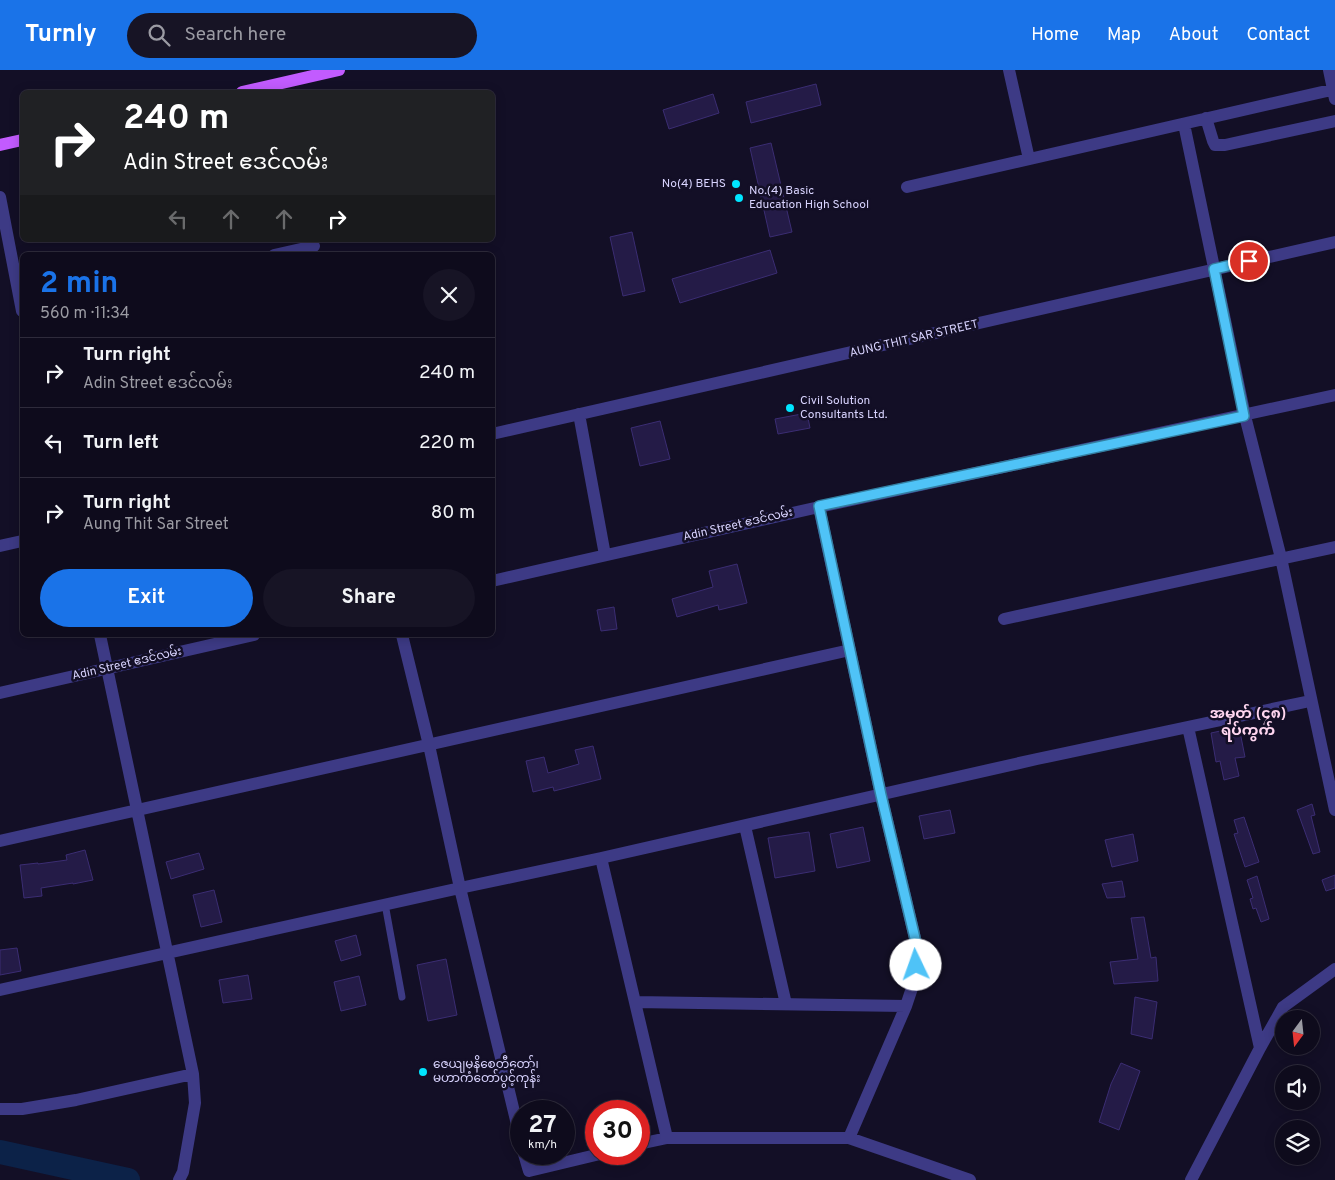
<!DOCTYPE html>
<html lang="en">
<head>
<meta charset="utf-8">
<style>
	body { margin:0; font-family:Overpass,"Noto Sans Myanmar",sans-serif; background:#171425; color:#f1f3f6; height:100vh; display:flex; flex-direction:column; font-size:19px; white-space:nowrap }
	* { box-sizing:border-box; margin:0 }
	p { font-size:16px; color:#9b9ba3 }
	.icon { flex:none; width:28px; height:28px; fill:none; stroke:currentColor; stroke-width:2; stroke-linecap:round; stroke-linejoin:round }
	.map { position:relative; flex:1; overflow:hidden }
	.details { position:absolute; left:20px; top:182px; width:475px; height:385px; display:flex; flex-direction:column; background:#0e0b1c; border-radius:8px; box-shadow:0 2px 12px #0003,0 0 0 1px #2e2b3b }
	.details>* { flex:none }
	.banner { position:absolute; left:20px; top:20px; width:475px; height:152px; border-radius:8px; box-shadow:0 2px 12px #0003,0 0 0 1px #2e2b3b; background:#202124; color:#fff; overflow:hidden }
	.needle { width:32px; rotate:195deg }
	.fabs { position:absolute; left:1275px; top:940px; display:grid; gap:10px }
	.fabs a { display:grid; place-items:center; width:45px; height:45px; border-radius:50%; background:#0e0b1c; box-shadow:0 2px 12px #0003,0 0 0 1px #2e2b3b; font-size:25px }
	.speed { position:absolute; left:510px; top:1030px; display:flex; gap:10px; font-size:25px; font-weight:700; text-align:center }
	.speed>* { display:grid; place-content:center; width:65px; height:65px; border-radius:50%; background:#0e0b1c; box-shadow:0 2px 12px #0003,0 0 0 1px #2e2b3b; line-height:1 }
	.speed small { font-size:12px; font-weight:400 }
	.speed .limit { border:8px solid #d22; background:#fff; color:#111 }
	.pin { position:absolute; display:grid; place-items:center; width:42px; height:42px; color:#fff; margin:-21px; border:2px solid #fff; border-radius:50%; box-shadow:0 1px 5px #0007 }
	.me { position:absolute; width:55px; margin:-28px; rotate:357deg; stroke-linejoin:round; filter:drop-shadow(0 0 4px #0008) }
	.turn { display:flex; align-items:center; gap:18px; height:105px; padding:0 20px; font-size:22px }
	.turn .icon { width:65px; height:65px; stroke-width:2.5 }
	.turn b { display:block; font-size:35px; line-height:42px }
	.lanes { display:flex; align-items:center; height:48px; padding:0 20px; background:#0003; justify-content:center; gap:25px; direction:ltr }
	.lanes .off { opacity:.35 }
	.round { display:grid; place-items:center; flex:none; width:52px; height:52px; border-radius:26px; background:#171425 }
	.summary { display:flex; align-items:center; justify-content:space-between; height:85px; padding:0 20px }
	h1 { font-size:30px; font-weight:700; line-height:38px; color:#1a73e8 }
	.action { display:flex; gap:10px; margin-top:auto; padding:10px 20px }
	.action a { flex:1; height:58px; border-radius:30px; background:#1a73e8; color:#fff; font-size:20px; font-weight:700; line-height:58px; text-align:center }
	.action a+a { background:#171425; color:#f1f3f6 }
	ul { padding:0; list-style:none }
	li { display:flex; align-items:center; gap:15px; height:70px; padding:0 20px; border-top:1px solid #2e2b3b }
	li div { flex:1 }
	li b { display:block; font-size:19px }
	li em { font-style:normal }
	header { display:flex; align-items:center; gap:30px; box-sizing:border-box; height:70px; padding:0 25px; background:#1a73e8; color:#fff }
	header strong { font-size:24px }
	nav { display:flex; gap:28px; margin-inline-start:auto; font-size:18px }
	.search { width:350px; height:45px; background:#171425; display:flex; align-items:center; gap:12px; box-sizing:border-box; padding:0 18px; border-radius:28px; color:#9b9ba3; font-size:19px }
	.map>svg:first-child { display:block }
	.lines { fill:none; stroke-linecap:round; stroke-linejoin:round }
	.river { stroke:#0c2248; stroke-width:24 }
	.building { fill:#241b47; stroke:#3b2d73 }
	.lane { stroke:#3d3a85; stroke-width:7 }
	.street { stroke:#3d3a85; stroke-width:12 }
	.primary { stroke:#c25bff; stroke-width:12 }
	.route-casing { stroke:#337fa1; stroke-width:12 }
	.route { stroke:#4fc3f7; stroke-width:9 }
	.poi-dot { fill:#00e5ff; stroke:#130f26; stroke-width:2 }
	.labels { text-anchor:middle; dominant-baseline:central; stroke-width:5; stroke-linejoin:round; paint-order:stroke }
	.poi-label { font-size:12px; fill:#d9d4ff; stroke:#130f26; text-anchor:start }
	.street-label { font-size:12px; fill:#d9d4ff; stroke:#130f26 }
	.quarter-label { font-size:15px; font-weight:bold; fill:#ffd6f0; stroke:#130f26 }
</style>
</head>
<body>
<header>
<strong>Turnly</strong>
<div class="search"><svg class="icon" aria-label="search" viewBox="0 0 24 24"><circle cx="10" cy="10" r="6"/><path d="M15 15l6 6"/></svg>Search here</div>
<nav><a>Home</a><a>Map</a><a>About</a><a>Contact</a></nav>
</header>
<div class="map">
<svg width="1335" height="1110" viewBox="0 0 1335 1110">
	<rect width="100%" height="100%" fill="#130f26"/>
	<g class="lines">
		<path class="river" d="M 0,1082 L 128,1110"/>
	</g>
	<path class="building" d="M 816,14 L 821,35 L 751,53 L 746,32 Z
		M 713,24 L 719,43 L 669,59 L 663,40 Z
		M 771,73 L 792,162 L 770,167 L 750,78 Z
		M 632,162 L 645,221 L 623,226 L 610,167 Z
		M 770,180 L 777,203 L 680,233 L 672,209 Z
		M 807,343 L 810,358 L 778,364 L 775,349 Z
		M 660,351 L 670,389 L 640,396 L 631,358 Z
		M 737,494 L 747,533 L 719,540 L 718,535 L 677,547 L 672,529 L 713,517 L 709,501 Z
		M 614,537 L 617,559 L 601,561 L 597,540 Z
		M 1239,657 L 1245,687 L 1235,688 L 1239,706 L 1224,710 L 1220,691 L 1216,692 L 1211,663 Z
		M 593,676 L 601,709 L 554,721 L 553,717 L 533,722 L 526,691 L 544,687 L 548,703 L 579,694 L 575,680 Z
		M 1312,734 L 1315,745 L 1311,746 L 1320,782 L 1313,784 L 1297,740 Z
		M 950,740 L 955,763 L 924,769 L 919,746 Z
		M 1244,747 L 1259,792 L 1245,797 L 1234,764 L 1238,763 L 1234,750 Z
		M 863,757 L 870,791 L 837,798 L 830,764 Z
		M 809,762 L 815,801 L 775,808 L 768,768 Z
		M 1133,764 L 1138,791 L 1112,797 L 1105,770 Z
		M 85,780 L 93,810 L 73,814 L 73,813 L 41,818 L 42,826 L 24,828 L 20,795 L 38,793 L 38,794 L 67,790 L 66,785 Z
		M 199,783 L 204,799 L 171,809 L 166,792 Z
		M 1335,805 L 1335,818 L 1326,821 L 1322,810 Z
		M 1257,806 L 1269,849 L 1261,852 L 1256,838 L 1253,839 L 1250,829 L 1253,828 L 1247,810 Z
		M 1122,811 L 1125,827 L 1107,828 L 1102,814 Z
		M 214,820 L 222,852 L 201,857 L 193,825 Z
		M 1144,847 L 1151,888 L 1156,887 L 1158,911 L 1114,914 L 1110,892 L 1138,889 L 1131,848 Z
		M 356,865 L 361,885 L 341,891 L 335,871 Z
		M 17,878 L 21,901 L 0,905 L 0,880 Z
		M 446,889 L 457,945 L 428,951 L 417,895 Z
		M 248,905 L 252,929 L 223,933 L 219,910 Z
		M 359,906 L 366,935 L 341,941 L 334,912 Z
		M 1135,927 L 1157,932 L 1152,969 L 1131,964 Z
		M 1121,993 L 1140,1001 L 1119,1060 L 1099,1052 L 1111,1014 Z"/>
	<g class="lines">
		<path class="lane" d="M 385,834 L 402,927"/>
		<path class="street" d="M 1009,0 L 1029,89
			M 1329,0 L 1335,29
			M 1206,48 L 1213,71 L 1215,75 L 1225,75 L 1335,51
			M 1184,54 L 1245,346 L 1281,488 L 1335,740
			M 907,117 L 1335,19
			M 0,127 L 22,241
			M 274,185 L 314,176
			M 579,344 L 605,485
			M 492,364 L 1335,172
			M 819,437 L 881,725 L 918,881 L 915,909 L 906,936 L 849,1068
			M 0,476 L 22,471
			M 492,511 L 819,437 L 1335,325
			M 1004,549 L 1335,477
			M 100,565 L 193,1004 L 195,1033 L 183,1102 L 179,1110
			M 402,565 L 429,675 L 460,818 L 521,1071
			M 0,623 L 254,565
			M 1188,657 L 1260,978
			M 745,756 L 786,934
			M 0,771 L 850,580
			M 601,788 L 667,1068
			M 0,920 L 460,818 L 601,788 L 1037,689 L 1310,631
			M 635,932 L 906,936
			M 0,1039 L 22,1039 L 76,1030 L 193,1004
			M 639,1074 L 667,1068 L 849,1068 L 970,1110
			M 524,1084 L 529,1101 L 600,1084
			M 1191,1110 L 1260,978 L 1283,937 L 1335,899"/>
		<path class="primary" d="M 242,22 L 339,0
			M 0,75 L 22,70"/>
	</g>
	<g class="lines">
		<g class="route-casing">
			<path id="route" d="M 916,895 L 918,881 L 881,725 L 819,436 L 1244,346 L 1214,199 L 1249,191"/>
		</g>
		<use href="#route" class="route"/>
	</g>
	<g class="poi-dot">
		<circle cx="736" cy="114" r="5"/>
		<circle cx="739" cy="128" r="5"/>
		<circle cx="790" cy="338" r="5"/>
		<circle cx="423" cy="1002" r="5"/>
	</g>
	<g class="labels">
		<g class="poi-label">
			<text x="726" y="114" text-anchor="end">No(4) BEHS</text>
			<text x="749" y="121">No.(4) Basic<tspan x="749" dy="14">Education High School</tspan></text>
			<text x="800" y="331">Civil Solution<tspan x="800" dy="14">Consultants Ltd.</tspan></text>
			<text x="433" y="995">ဇေယျမုနိစေတီတော်၊<tspan x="433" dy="14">မဟာကံတော်ပွင့်ကုန်း</tspan></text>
		</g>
		<g class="street-label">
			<text transform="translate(914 269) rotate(-13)">AUNG THIT SAR STREET</text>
			<text transform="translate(738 455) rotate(-13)">Adin Street ဧဒင်လမ်း</text>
			<text transform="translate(127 594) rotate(-13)">Adin Street ဧဒင်လမ်း</text>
		</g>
		<g class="quarter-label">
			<text x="1248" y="644">အမှတ် (၄၈)<tspan x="1248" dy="17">ရပ်ကွက်</tspan></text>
		</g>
	</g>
</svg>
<div class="fabs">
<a><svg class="needle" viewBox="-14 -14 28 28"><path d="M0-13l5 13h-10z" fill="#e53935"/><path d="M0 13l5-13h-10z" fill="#9b9ba3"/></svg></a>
<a><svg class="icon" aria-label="sound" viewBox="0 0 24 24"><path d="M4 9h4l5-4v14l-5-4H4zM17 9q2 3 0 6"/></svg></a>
<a><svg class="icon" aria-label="layers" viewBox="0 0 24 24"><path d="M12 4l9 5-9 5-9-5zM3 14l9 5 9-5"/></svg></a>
</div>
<div class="speed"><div>27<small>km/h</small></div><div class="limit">30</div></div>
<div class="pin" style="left:1249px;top:191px;background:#d93025"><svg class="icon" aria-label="arrive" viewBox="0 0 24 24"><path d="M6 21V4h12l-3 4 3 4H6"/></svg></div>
<svg class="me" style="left:916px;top:895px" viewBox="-20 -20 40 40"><circle r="19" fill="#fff"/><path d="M0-13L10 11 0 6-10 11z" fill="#4fc3f7"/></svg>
<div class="banner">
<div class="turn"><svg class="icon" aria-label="right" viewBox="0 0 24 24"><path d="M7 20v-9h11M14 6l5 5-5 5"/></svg><div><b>240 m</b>Adin Street ဧဒင်လမ်း</div></div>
<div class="lanes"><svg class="icon off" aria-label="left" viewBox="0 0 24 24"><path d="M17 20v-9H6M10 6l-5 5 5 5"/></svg><svg class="icon off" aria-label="ahead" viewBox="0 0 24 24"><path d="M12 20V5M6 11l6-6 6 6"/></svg><svg class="icon off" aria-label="ahead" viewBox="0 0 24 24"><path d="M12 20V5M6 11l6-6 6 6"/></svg><svg class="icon" aria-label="right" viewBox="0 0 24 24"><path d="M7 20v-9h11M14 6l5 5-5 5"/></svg></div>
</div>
<section class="details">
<div class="summary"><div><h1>2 min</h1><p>560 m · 11:34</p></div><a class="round"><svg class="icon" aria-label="close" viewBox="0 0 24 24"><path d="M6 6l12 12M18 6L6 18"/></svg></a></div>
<ul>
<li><svg class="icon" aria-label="right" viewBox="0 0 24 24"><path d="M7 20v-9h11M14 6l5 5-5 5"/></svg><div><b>Turn right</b><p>Adin Street ဧဒင်လမ်း</p></div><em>240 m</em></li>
<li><svg class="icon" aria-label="left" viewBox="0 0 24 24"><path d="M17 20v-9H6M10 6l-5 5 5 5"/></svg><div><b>Turn left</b></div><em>220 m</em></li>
<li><svg class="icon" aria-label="right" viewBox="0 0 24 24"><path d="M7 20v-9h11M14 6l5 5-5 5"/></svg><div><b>Turn right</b><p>Aung Thit Sar Street</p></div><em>80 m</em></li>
</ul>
<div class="action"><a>Exit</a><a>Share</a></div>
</section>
</div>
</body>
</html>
